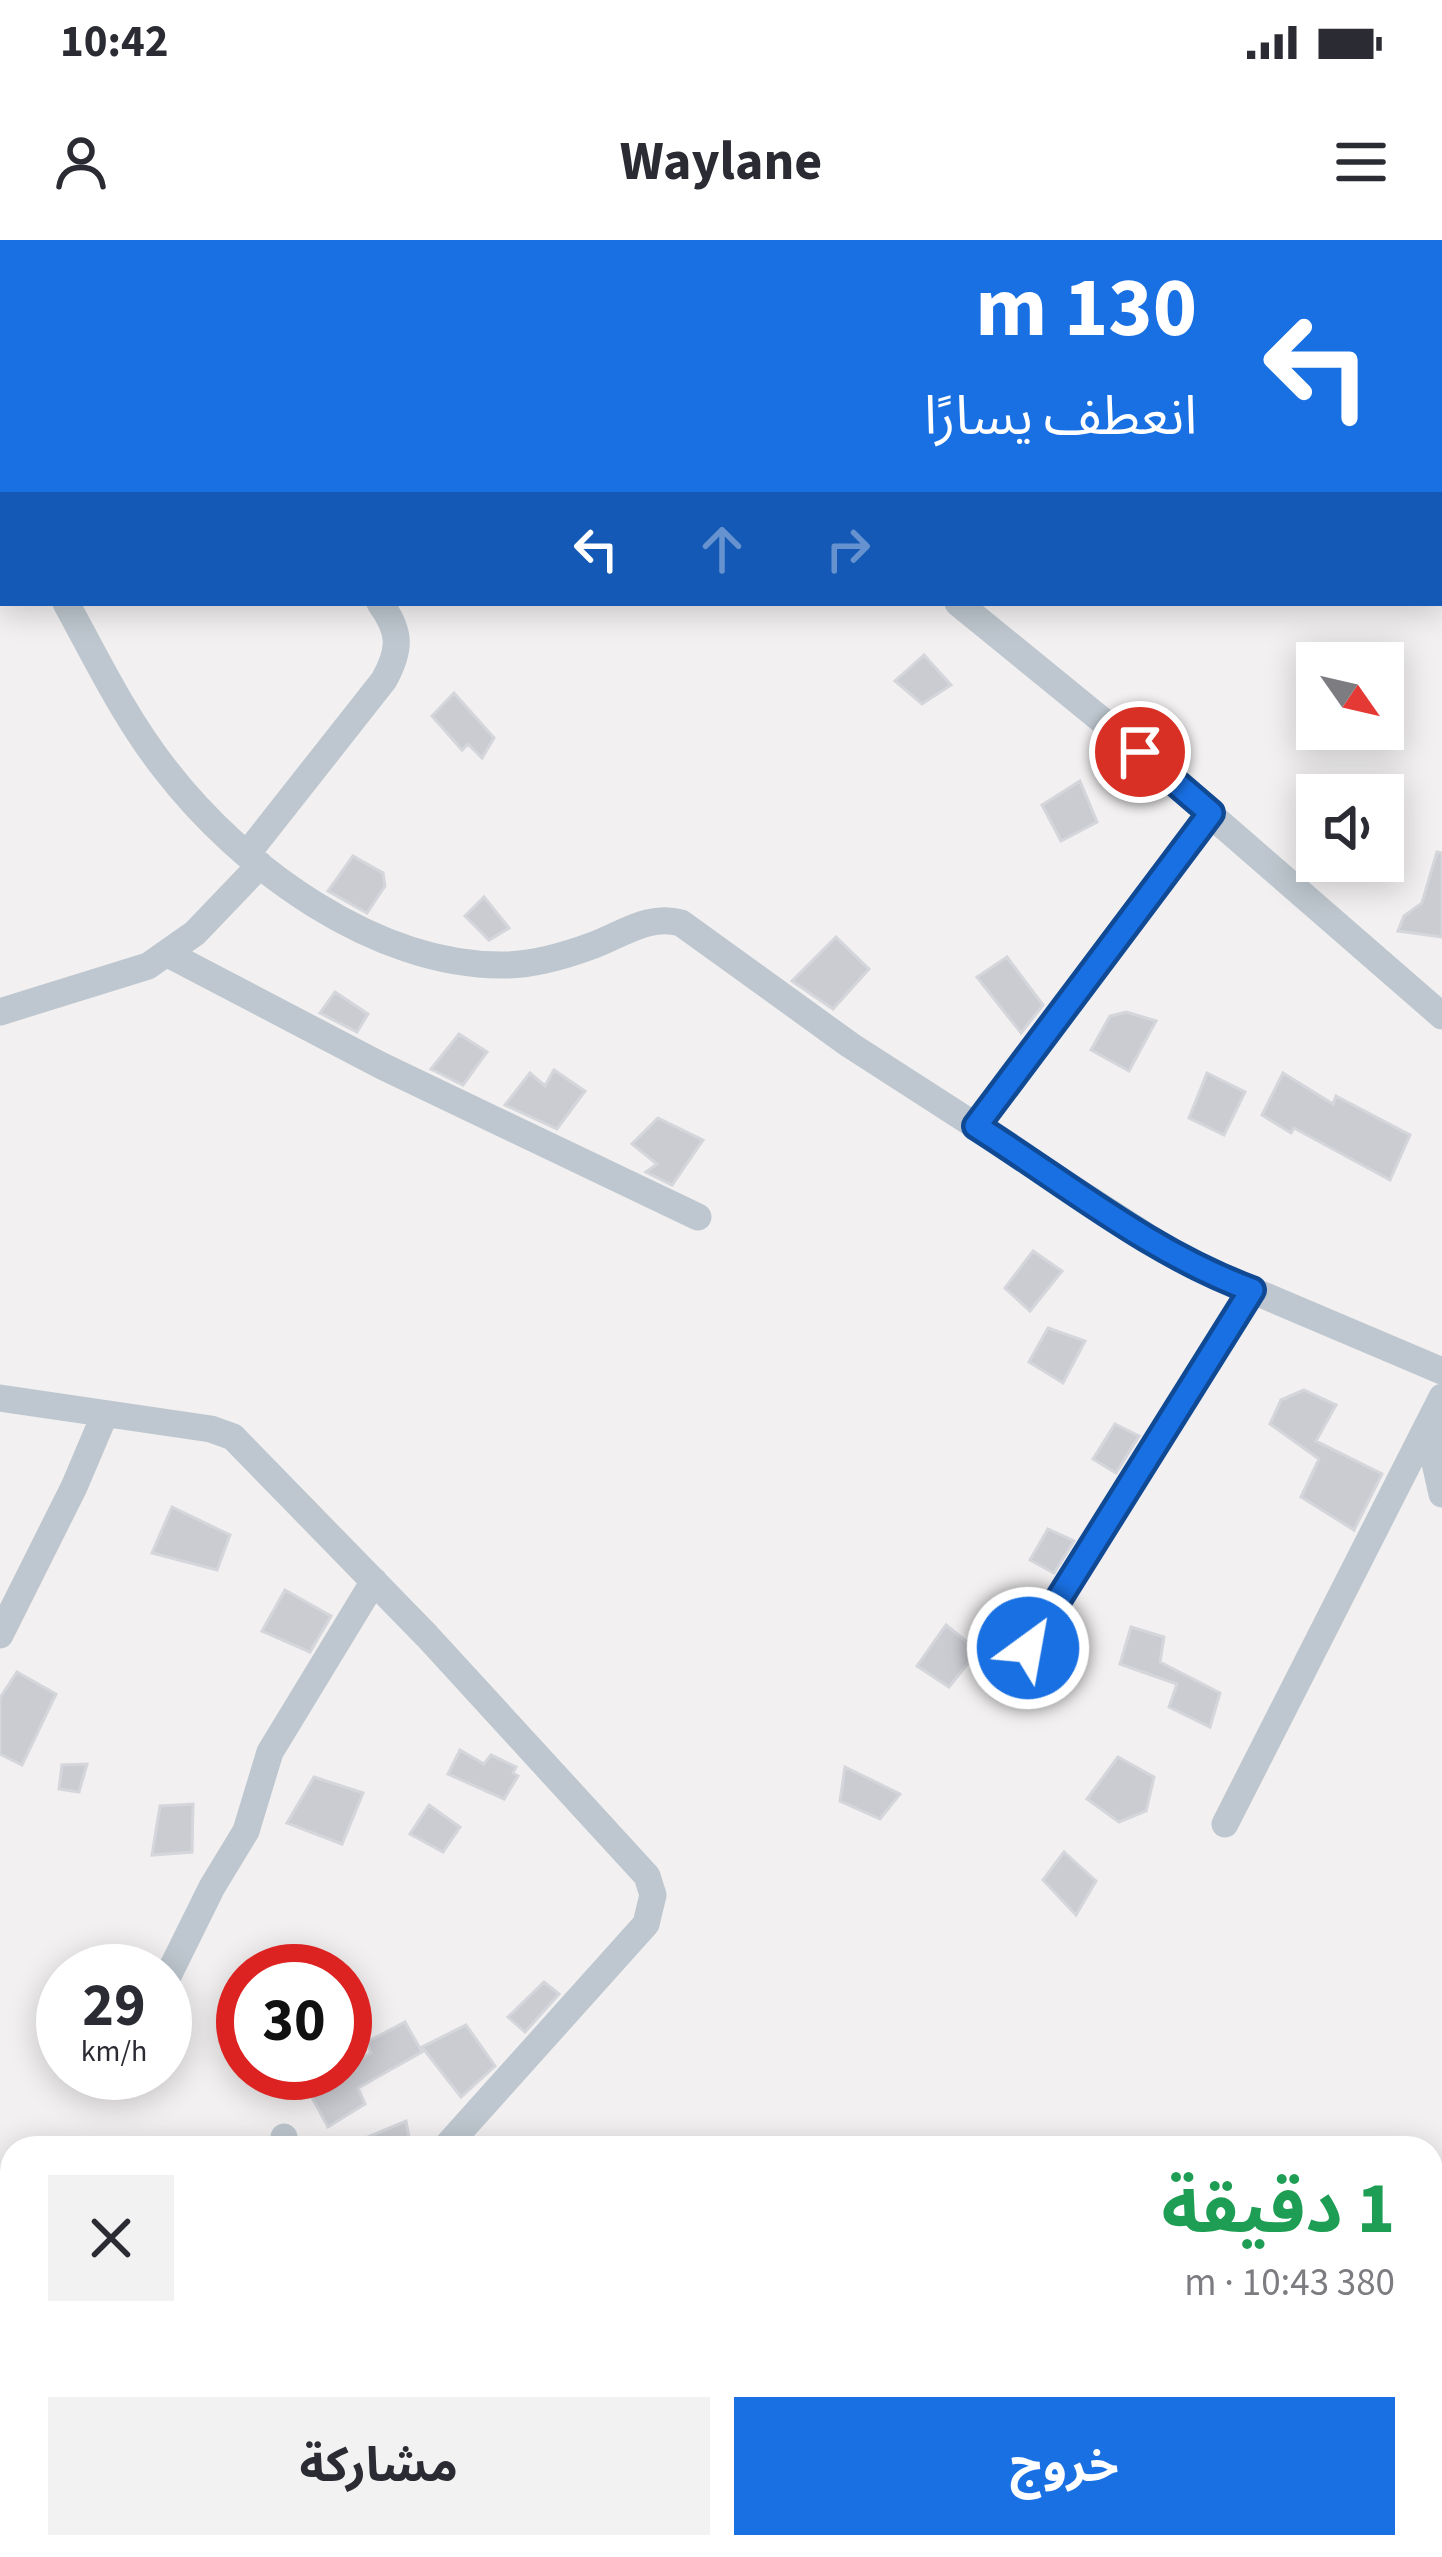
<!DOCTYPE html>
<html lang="ar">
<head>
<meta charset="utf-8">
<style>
	body { margin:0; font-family:"Source Sans 3","Noto Sans Arabic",sans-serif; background:#f2f2f3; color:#2b2b33; direction:rtl; height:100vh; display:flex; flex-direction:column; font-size:45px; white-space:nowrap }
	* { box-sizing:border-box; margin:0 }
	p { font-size:39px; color:#7c7c81 }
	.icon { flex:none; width:66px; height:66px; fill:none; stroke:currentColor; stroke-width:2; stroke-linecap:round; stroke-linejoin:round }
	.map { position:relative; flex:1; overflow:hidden; direction:ltr }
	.sheet { position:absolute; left:0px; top:1896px; width:1443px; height:423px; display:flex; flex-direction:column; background:#fff; border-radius:36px 36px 0 0; box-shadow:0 6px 30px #0003; direction:rtl }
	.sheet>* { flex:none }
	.hud { position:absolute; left:0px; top:0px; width:1443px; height:366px; box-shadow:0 6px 30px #0003; direction:rtl; background:#1970e3; color:#fff; overflow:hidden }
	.needle { width:78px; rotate:124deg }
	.tools { position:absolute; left:1296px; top:402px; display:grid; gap:24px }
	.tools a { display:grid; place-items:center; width:108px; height:108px; border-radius:0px; background:#fff; box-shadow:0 6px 30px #0003; font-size:60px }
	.speed { position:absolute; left:36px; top:1704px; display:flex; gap:24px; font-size:60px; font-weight:700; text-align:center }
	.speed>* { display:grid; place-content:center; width:156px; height:156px; border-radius:50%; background:#fff; box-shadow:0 6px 30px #0003; line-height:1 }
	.speed small { font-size:30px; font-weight:400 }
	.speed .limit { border:18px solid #d22; background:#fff; color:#111 }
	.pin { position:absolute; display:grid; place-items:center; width:102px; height:102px; color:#fff; margin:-51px; border:6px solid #fff; border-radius:50%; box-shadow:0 3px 12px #0007 }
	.me { position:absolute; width:132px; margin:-66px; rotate:32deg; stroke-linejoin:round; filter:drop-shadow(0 0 9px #0008) }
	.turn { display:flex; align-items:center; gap:42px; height:252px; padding:0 48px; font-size:54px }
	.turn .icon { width:156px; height:156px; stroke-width:2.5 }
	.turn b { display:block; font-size:84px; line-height:102px }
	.lanes { display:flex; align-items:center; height:114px; padding:0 48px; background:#0003; justify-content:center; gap:60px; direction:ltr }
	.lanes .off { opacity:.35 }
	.round { display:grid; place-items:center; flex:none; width:126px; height:126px; border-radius:0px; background:#f2f2f3 }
	.overview { display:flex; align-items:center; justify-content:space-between; height:204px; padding:0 48px }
	h1 { font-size:72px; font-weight:700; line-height:90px; color:#1e9e55 }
	.button { display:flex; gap:24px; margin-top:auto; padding:24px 48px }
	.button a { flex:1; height:138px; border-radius:0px; background:#1970e3; color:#fff; font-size:48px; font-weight:700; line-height:138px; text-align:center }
	.button a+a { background:#f2f2f3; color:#2b2b33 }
	.status { display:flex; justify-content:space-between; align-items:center; height:84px; padding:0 60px; background:#fff; direction:ltr }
	.status svg { height:33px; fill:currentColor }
	header { display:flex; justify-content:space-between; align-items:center; height:156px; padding:0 48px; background:#fff; font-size:54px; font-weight:700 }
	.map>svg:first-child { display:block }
	.building { fill:#caccd2; stroke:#d4d6db; stroke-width:3 }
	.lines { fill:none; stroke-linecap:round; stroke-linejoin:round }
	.minor { stroke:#bec7cf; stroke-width:27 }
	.route-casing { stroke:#104994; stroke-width:30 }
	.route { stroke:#1970e3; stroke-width:21 }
</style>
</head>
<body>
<div class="status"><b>10:42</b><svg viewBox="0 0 49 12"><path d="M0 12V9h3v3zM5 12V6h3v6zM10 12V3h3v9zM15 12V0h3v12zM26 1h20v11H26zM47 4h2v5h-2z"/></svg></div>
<header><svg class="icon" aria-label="menu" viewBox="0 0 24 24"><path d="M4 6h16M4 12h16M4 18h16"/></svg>Waylane<svg class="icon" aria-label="person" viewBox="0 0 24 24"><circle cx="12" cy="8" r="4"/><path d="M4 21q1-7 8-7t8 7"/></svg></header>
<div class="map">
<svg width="1442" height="2317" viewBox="0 0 1442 2317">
	<rect width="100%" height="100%" fill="#f2f0f0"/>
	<path class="building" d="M 924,415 L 951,445 L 922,464 L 895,441 Z
		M 454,453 L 494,498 L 482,518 L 468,504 L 462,510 L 432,476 Z
		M 1080,541 L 1097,582 L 1061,601 L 1042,565 Z
		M 1437,612 L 1442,613 L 1442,697 L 1398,691 L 1404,676 L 1422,663 Z
		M 353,616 L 383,633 L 385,646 L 367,673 L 328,651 Z
		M 484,657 L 509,688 L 489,700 L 465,676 Z
		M 836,697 L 869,729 L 833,769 L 792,741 Z
		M 1007,717 L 1043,765 L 1021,793 L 977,737 Z
		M 335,752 L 368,774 L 357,792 L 320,773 Z
		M 1126,772 L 1156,781 L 1129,831 L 1091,810 L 1110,776 Z
		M 459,794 L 487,812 L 463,845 L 431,829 Z
		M 554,830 L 585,851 L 557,889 L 505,865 L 530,833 L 545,846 Z
		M 1207,833 L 1245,852 L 1224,895 L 1189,878 Z
		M 1283,833 L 1333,864 L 1336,856 L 1410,895 L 1390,940 L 1294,888 L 1291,893 L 1262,875 Z
		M 658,878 L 703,900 L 672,945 L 646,932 L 657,924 L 632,904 Z
		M 1033,1011 L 1062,1031 L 1030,1071 L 1005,1048 Z
		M 1048,1088 L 1085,1101 L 1063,1143 L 1029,1122 Z
		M 1304,1150 L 1336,1165 L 1316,1201 L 1382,1234 L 1354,1290 L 1301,1257 L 1319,1219 L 1270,1184 L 1281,1160 Z
		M 1115,1184 L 1139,1196 L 1116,1233 L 1093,1219 Z
		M 172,1267 L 230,1295 L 217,1330 L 152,1313 Z
		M 1048,1289 L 1074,1301 L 1054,1333 L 1030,1320 Z
		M 285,1350 L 331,1376 L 310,1412 L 262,1391 Z
		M 946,1385 L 978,1411 L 949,1447 L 917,1426 Z
		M 1131,1387 L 1164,1397 L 1160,1422 L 1220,1453 L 1210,1487 L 1169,1467 L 1177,1444 L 1120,1424 Z
		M 17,1432 L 56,1454 L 22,1525 L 0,1514 L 0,1458 Z
		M 460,1510 L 484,1524 L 491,1515 L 516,1527 L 513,1533 L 518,1536 L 504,1559 L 448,1534 Z
		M 1118,1517 L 1154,1537 L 1146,1571 L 1119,1582 L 1087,1559 Z
		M 87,1524 L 79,1552 L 59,1549 L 62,1525 Z
		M 845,1527 L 900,1554 L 880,1579 L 840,1561 Z
		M 314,1537 L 363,1553 L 342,1604 L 287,1583 Z
		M 193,1564 L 192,1612 L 152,1615 L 160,1566 Z
		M 429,1565 L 460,1587 L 443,1612 L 410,1594 Z
		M 1064,1612 L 1096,1641 L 1076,1675 L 1043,1640 Z
		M 544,1742 L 559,1754 L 525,1792 L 508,1777 Z
		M 405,1782 L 422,1812 L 358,1848 L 365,1864 L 328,1887 L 310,1854 L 371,1813 L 367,1802 Z
		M 466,1785 L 495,1826 L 461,1857 L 422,1807 Z
		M 406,1881 L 411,1908 L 342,1908 Z"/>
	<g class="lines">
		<path class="minor" d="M 609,0 L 611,3
			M 0,278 L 3,281
			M 66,363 C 97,420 125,478 165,529 C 240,627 376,727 505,725 C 534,725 567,715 594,705 C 623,694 649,674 681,683 L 850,805 L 1190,1024 L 1442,1131
			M 958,363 L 1104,482 L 1442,776
			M 247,614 L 384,440 C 401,409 401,392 380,363
			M 168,714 L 382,826 L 698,977
			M 0,772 L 148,726 L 195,693 L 260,625
			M 976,886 L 1211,573
			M 0,1158 L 211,1189 L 233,1197 L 427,1396 L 647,1636 L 653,1655 L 646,1684 L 445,1908
			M 1442,1190 L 1435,1223 L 1442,1254
			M 0,1395 L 74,1247 L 105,1174
			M 1028,1408 L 1251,1050
			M 1225,1584 L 1442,1157
			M 165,1742 L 212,1647 L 246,1591 L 270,1512 L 374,1341
			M 284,1897 L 286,1908"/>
	</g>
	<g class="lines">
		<g class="route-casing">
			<path id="route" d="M 1028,1408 L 1252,1050 C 1151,1013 1066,943 976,886 L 1211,573 L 1140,512"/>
		</g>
		<use href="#route" class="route"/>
	</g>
</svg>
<div class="tools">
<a><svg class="needle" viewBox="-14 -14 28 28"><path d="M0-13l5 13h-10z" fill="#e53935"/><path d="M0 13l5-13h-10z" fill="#7c7c81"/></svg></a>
<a><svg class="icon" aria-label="sound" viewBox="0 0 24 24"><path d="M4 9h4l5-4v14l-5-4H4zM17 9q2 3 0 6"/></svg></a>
</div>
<div class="speed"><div>29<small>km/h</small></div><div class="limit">30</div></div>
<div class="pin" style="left:1140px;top:512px;background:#d93025"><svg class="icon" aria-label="arrive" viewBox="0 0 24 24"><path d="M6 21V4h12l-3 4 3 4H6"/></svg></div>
<svg class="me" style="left:1028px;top:1408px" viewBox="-20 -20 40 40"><circle r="17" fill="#1970e3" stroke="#fff" stroke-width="3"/><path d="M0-11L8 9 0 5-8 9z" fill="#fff"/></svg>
<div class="hud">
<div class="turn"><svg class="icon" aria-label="left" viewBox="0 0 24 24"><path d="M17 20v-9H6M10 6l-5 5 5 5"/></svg><div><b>130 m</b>انعطف يسارًا</div></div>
<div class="lanes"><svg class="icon" aria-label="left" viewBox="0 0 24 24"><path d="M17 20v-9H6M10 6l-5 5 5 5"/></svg><svg class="icon off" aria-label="ahead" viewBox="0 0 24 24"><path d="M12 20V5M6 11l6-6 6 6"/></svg><svg class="icon off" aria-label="right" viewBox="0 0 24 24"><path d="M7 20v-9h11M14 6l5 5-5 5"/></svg></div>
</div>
<section class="sheet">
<div class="overview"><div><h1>1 دقيقة</h1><p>380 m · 10:43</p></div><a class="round"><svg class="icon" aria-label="close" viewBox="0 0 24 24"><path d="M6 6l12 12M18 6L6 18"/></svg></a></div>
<div class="button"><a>خروج</a><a>مشاركة</a></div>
</section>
</div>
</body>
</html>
